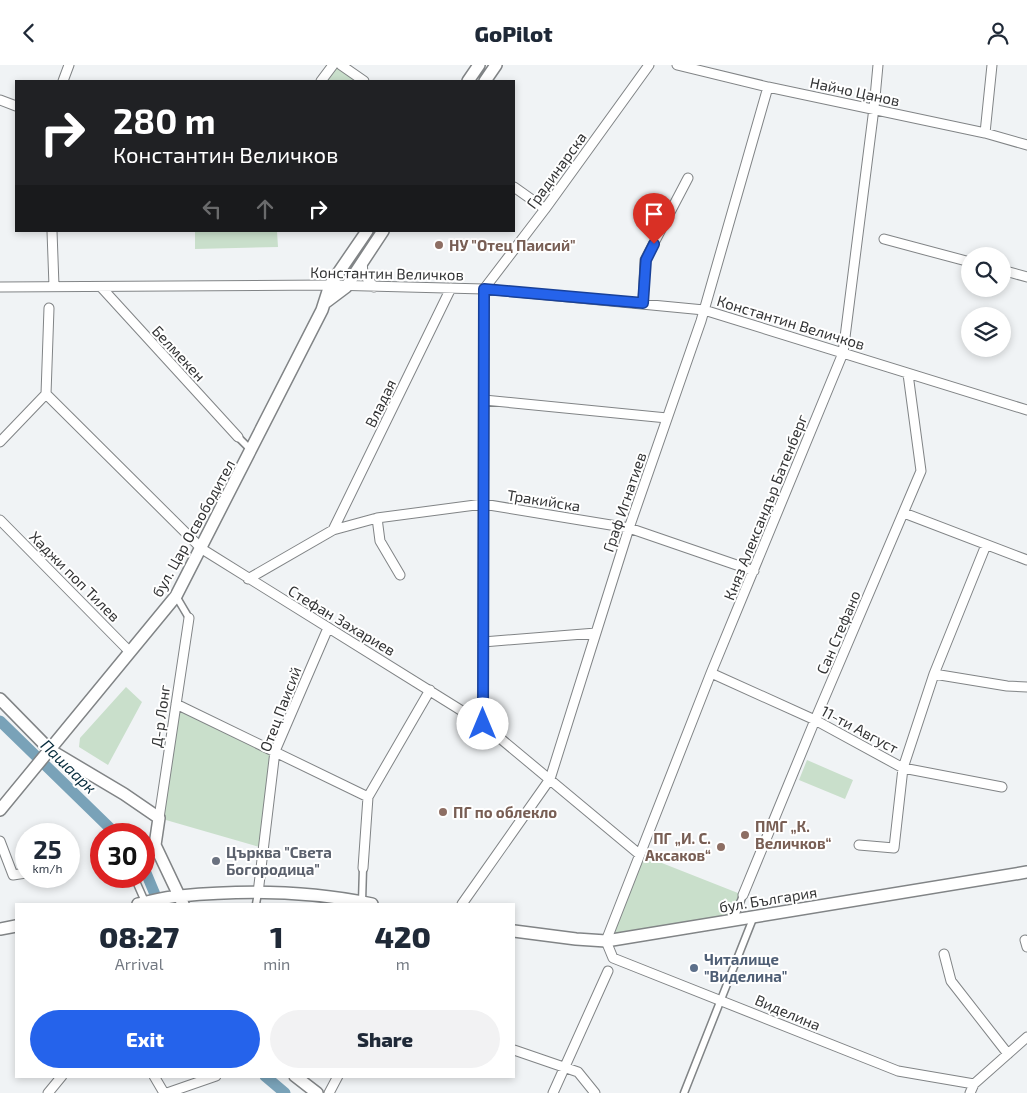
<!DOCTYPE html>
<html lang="en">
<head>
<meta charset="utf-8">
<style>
	body { margin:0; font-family:"Exo 2",sans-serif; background:#f2f2f3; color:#1f2937; height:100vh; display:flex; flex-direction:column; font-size:19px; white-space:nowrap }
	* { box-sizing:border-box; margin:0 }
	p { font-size:16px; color:#747a83 }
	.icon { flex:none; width:28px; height:28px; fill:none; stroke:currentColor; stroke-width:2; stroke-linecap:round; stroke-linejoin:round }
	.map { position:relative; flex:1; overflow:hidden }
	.details { position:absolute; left:15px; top:838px; width:500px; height:175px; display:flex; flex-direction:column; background:#fff; border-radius:0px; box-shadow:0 2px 8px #0003 }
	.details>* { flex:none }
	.hud { position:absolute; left:15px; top:15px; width:500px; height:152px; border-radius:0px; box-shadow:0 2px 8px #0003; background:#202124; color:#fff; overflow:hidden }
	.buttons { position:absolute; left:961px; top:182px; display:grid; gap:10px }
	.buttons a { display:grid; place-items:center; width:50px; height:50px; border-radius:50%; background:#fff; box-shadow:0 2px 8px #0003; font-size:25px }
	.speed { position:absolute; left:15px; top:758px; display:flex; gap:10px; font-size:25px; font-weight:700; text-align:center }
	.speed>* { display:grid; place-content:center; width:65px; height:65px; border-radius:50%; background:#fff; box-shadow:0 2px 8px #0003; line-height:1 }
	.speed small { font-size:12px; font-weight:400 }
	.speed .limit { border:8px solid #d22; background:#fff; color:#111 }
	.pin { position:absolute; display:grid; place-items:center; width:42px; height:42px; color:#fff; margin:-51px -21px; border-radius:50% 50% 50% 0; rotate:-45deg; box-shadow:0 0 5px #0007 }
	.pin .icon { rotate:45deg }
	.me { position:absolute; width:55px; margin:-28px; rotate:0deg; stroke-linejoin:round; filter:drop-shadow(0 0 4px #0008) }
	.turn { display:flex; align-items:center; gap:18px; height:105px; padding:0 15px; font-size:22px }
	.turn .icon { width:65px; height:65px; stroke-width:2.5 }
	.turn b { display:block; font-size:35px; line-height:42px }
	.lanes { display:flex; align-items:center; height:48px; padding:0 15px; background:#0003; justify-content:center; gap:25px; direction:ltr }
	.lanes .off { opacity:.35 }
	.eta { display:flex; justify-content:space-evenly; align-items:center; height:85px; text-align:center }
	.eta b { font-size:30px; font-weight:800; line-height:35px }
	.button { display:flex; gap:10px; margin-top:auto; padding:10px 15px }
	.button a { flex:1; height:58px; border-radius:30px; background:#2563eb; color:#fff; font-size:20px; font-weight:800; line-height:58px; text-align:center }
	.button a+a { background:#f2f2f3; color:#1f2937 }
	header { display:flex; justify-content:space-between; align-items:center; height:65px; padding:0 15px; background:#fff; font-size:22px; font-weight:800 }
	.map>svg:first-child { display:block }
	.green { fill:#c9dfcb }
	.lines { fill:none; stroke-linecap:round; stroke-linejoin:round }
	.canal { stroke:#79a2b8; stroke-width:11 }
	.pedestrian-casing { stroke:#818486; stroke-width:9 }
	.minor-casing { stroke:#818486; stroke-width:11 }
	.tertiary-casing { stroke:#818486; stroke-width:14 }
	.pedestrian { stroke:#fff; stroke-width:6 }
	.minor { stroke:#fff; stroke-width:9 }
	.tertiary { stroke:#fff; stroke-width:11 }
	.route-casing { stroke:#184099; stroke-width:12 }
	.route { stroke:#2563eb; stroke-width:9 }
	.education-dot { fill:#8d6e63; stroke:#fff; stroke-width:2 }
	.worship-dot { fill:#6b7280; stroke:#fff; stroke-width:2 }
	.service-dot { fill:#5c6f8a; stroke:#fff; stroke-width:2 }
	.labels { text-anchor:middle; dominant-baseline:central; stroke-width:4; stroke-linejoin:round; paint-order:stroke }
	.street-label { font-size:15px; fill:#333435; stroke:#fff }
	.education-label { font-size:15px; font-weight:bold; fill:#785e54; stroke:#fff; text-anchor:start }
	.worship-label { font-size:15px; font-weight:bold; fill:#5b616d; stroke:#fff; text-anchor:start }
	.service-label { font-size:15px; font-weight:bold; fill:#4e5e75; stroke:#fff; text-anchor:start }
	.water-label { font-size:16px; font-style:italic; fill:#082d3e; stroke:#fff }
</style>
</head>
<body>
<header><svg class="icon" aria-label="back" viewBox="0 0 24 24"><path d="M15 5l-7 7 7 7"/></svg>GoPilot<svg class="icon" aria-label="person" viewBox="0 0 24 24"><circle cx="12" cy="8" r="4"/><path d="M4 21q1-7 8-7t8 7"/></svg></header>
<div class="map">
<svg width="1027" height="1028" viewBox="0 0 1027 1028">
	<rect width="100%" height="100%" fill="#f0f3f5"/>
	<path class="green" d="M 333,0 L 341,0 L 364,16 L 321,16 Z
		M 195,166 L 277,166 L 278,182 L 195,184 Z
		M 126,622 L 142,637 L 108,700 L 79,682 L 80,673 Z
		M 176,639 L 275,686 L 263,783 L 159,753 Z
		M 807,695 L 853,715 L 845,734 L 799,715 Z
		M 639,789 L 743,830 L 734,854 L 606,876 Z"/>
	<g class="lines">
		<path class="canal" d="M 0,656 L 116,769
			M 144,803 L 159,839
			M 265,1011 L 285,1028"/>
		<g class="pedestrian-casing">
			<path id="pedestrian" d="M 238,372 L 251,385
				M 176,531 L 189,553
				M 135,814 L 146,839
				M 362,837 L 363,803
				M 256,839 L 258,828
				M 734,854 L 743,830
				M 684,1028 L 754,851"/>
		</g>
		<g class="minor-casing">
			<path id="minor" d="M 341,0 L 364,16
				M 677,0 L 768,22 L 985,68 L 1027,80
				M 878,0 L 874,43 L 843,288 L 711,608 L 606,876 L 613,893 L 898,1006 L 974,1019
				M 63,16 L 69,0
				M 321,16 L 333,0
				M 0,35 L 16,41
				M 985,68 L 992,0
				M 514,122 L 545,144
				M 52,166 L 54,221
				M 884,174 L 970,197
				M 362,197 L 363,208 L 374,222
				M 1002,205 L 1027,212
				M 0,222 L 330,220 L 484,224 L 704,245 L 1027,345
				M 101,222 L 238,372
				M 643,238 L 645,195 L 688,113
				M 46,329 L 202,484 L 483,659 L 639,789
				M 484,335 L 667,353
				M 0,377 L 46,329 L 49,243
				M 904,448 L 1027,495
				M 377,453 L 380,476 L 400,510
				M 0,455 L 130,587
				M 333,465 L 451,223
				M 248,514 L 333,465 L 377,453 L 483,439 L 629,463 L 754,506
				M 483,577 L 596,568
				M 711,608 L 815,655 L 903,703 L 1002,722
				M 934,609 L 1007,621 L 1027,622
				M 176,639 L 368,732
				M 483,659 L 484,224 L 545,144 L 649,0
				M 159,753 L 189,553
				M 0,776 L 13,810 L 26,808
				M 859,780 L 894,783 L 903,703 L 934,609 L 986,480
				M 363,803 L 368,732 L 430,625
				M 258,828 L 275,686 L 328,563
				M 743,830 L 815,655 L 921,406 L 908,309
				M 462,839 L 550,714 L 629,463 L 701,256 L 768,22
				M 1025,875 L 1027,882
				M 944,889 L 951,916 L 1008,989
				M 514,985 L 578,1007 L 595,1028
				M 154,1011 L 164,1028
				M 48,1028 L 62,1011
				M 167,1028 L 216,1011
				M 329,1028 L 338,1011
				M 553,1028 L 608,906
				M 970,1028 L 974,1019 L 1027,972"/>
		</g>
		<g class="tertiary-casing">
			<path id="tertiary" d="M 468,16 L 479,0
				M 485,16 L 496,0
				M 326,237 L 346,222 L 383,166
				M 0,634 L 50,685 L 124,729 L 159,753 L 155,780 L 183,839
				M 0,745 L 176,531 L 322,245 L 330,220 L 367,166
				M 138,839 C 152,836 166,832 180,831 C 242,825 311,826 372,839
				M 0,864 L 16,861
				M 514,866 L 576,874 L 606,876 L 1027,807
				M 295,1011 L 317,1028"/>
		</g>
		<use href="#pedestrian" class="pedestrian"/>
		<use href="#minor" class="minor"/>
		<use href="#tertiary" class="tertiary"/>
	</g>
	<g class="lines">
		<g class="route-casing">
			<path id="route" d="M 483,659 L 484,224 L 643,238 L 646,195 L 654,179"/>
		</g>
		<use href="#route" class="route"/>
	</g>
	<g class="education-dot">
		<circle cx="439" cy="180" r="5"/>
		<circle cx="443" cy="747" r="5"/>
		<circle cx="745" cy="770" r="5"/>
		<circle cx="721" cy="782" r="5"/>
	</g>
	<circle class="worship-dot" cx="216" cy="796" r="5"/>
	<circle class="service-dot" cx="694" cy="903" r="5"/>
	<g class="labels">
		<g class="street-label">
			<text transform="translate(855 26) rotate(12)">Найчо Цанов</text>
			<text transform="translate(556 105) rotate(-54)">Градинарска</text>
			<text transform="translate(387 208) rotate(1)">Константин Величков</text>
			<text transform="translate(791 257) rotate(17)">Константин Величков</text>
			<text transform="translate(179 288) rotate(47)">Белмекен</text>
			<text transform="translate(380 338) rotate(-64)">Владая</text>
			<text transform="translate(544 435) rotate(9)">Тракийска</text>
			<text transform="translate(624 437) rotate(-71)">Граф Игнатиев</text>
			<text transform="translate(765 442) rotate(-68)">Княз Александър Батенберг</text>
			<text transform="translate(193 463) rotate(-61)">бул. Цар Освободител</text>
			<text transform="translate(75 511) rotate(45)">Хаджи поп Тилев</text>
			<text transform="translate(342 555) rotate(31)">Стефан Захариев</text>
			<text transform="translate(838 567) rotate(-67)">Сан Стефано</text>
			<text transform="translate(280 644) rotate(-69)">Отец Паисий</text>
			<text transform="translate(160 651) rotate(-82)">Д-р Лонг</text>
			<text transform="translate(860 664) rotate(28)">11-ти Август</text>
			<text transform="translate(768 834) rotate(-9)">бул. България</text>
			<text transform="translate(788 947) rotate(23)">Виделина</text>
		</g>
		<g class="education-label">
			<text x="449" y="180">НУ "Отец Паисий"</text>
			<text x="453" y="747">ПГ по облекло</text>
			<text x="755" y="761">ПМГ „К.<tspan x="755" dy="17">Величков“</tspan></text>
			<text x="711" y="773" text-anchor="end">ПГ „И. С.<tspan x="711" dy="17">Аксаков“</tspan></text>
		</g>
		<g class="worship-label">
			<text x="226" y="787">Църква "Света<tspan x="226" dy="17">Богородица"</tspan></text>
		</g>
		<g class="service-label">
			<text x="704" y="894">Читалище<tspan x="704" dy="17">"Виделина"</tspan></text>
		</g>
		<g class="water-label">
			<text transform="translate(69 701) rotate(44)">Пашаарк</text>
		</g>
	</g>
</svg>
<div class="buttons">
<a><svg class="icon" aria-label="search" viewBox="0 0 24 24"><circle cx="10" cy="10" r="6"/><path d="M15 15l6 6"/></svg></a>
<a><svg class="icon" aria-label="layers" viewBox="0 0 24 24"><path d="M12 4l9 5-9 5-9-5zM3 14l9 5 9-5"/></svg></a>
</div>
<div class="speed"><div>25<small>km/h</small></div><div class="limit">30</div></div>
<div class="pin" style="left:654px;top:179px;background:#d93025"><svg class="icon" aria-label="arrive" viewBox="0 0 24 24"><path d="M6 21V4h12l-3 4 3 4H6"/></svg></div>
<svg class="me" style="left:483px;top:659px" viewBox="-20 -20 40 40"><circle r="19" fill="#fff"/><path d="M0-13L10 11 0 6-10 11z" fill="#2563eb"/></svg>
<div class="hud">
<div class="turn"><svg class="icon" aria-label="right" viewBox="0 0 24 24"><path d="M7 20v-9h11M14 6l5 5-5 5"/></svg><div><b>280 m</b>Константин Величков</div></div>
<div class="lanes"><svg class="icon off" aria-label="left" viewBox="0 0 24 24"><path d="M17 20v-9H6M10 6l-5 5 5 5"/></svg><svg class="icon off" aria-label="ahead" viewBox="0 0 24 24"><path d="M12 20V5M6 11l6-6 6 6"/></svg><svg class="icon" aria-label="right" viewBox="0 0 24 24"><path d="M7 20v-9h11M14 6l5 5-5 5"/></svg></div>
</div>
<section class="details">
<div class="eta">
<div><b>08:27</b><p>Arrival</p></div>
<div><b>1</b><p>min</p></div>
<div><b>420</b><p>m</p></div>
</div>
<div class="button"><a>Exit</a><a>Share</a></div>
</section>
</div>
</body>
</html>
